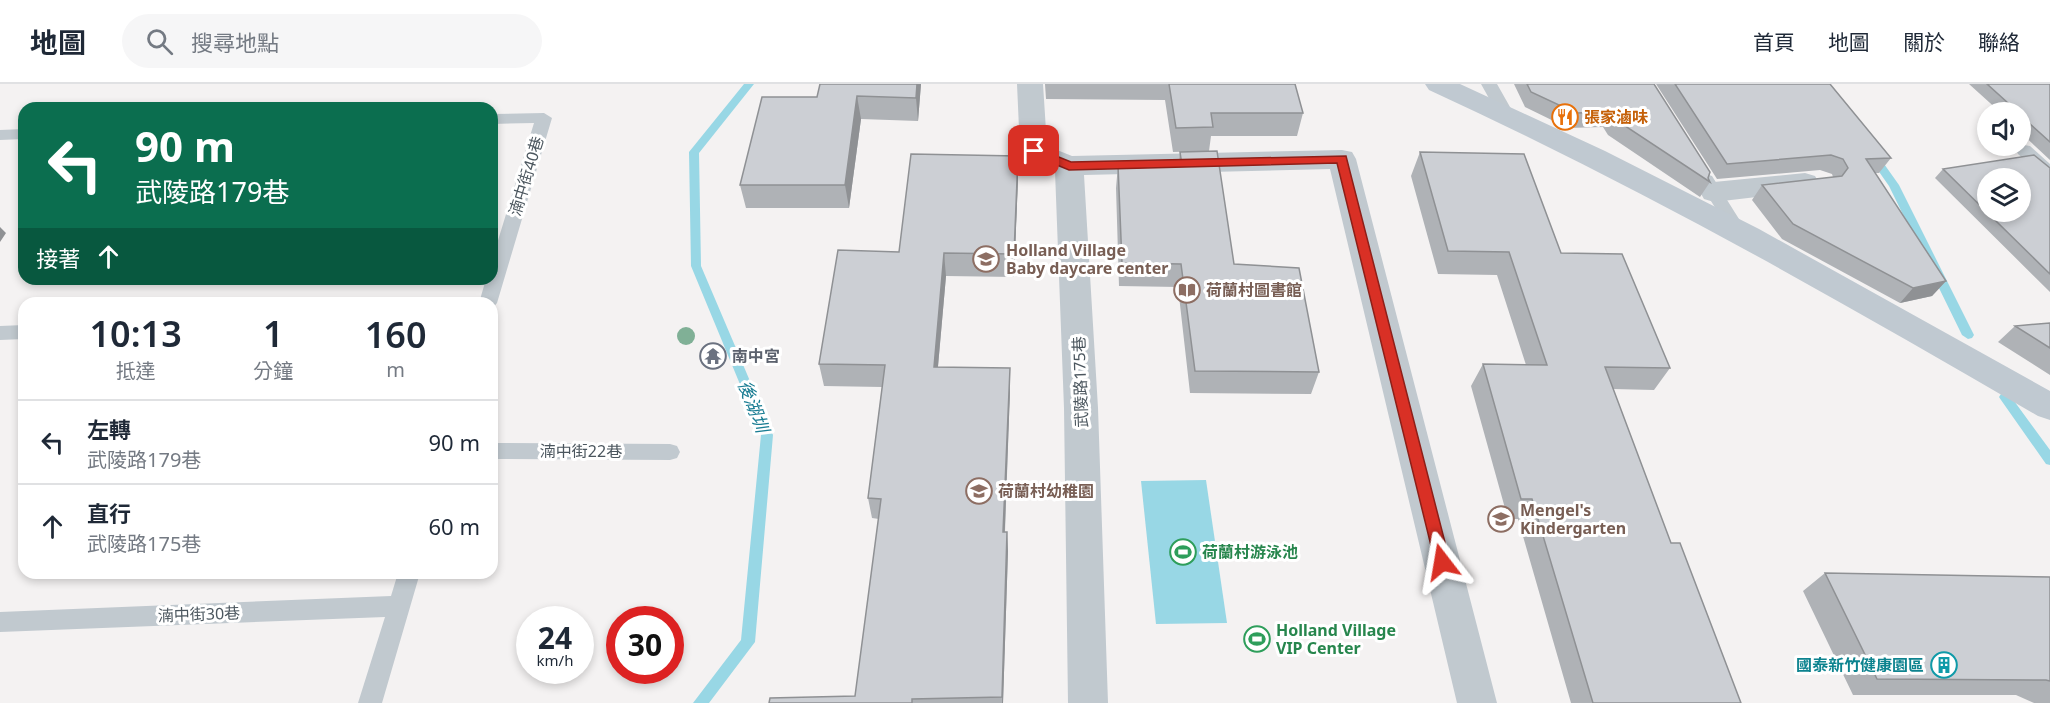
<!DOCTYPE html>
<html lang="zh-TW">
<head>
<meta charset="utf-8">
<style>
	body { margin:0; font-family:"Noto Sans","Noto Sans TC",sans-serif; background:#f6f6f7; color:#1f2937; height:100vh; display:flex; flex-direction:column; font-size:22px; white-space:nowrap }
	* { box-sizing:border-box; margin:0 }
	p { font-size:20px; color:#747a83 }
	.icon { flex:none; width:33px; height:33px; fill:none; stroke:currentColor; stroke-width:2; stroke-linecap:round; stroke-linejoin:round }
	.map { position:relative; flex:1; overflow:hidden }
	.panel { position:absolute; left:18px; top:213px; width:480px; height:282px; display:flex; flex-direction:column; background:#fff; border-radius:18px; box-shadow:0 3px 9px #0003 }
	.panel>* { flex:none }
	.hud { position:absolute; left:18px; top:18px; width:480px; height:183px; border-radius:18px; box-shadow:0 3px 9px #0003; background:#0b6e4f; color:#fff; overflow:hidden }
	.tools { position:absolute; left:1977px; top:18px; display:grid; gap:12px }
	.tools a { display:grid; place-items:center; width:54px; height:54px; border-radius:50%; background:#fff; box-shadow:0 3px 9px #0003; font-size:30px }
	.speed { position:absolute; left:516px; top:522px; display:flex; gap:12px; font-size:30px; font-weight:700; text-align:center }
	.speed>* { display:grid; place-content:center; width:78px; height:78px; border-radius:50%; background:#fff; box-shadow:0 3px 9px #0003; line-height:1 }
	.speed small { font-size:15px; font-weight:400 }
	.speed .limit { border:9px solid #d22; background:#fff; color:#111 }
	.pin { position:absolute; display:grid; place-items:center; width:51px; height:51px; color:#fff; margin:-26px; border-radius:12px; box-shadow:0 3px 9px #0006 }
	.me { position:absolute; width:66px; margin:-33px; rotate:346deg; stroke-linejoin:round; filter:drop-shadow(0 0 4px #0008) }
	.turn { display:flex; align-items:center; gap:21px; height:126px; padding:0 18px; font-size:27px }
	.turn .icon { width:78px; height:78px; stroke-width:2.5 }
	.turn b { display:block; font-size:42px; line-height:51px }
	.then { display:flex; align-items:center; height:57px; padding:0 18px; background:#0003; gap:12px; font-size:22px }
	.eta { display:flex; justify-content:space-evenly; align-items:center; height:102px; text-align:center }
	.eta b { font-size:36px; font-weight:600; line-height:42px }
	ul { padding:0; list-style:none }
	li { display:flex; align-items:center; gap:18px; height:84px; padding:0 18px; border-top:2px solid #e0e1e3 }
	li div { flex:1 }
	li b { display:block; font-size:22px }
	li em { font-style:normal }
	header { display:flex; align-items:center; gap:36px; box-sizing:border-box; height:84px; padding:0 30px; background:#fff; border-bottom:2px solid #e0e1e3 }
	header strong { font-size:28px }
	nav { display:flex; gap:33px; margin-inline-start:auto; font-size:21px }
	.search { width:420px; height:54px; background:#f6f6f7; display:flex; align-items:center; gap:15px; box-sizing:border-box; padding:0 21px; border-radius:33px; color:#747a83; font-size:22px }
	.map>svg:first-child { display:block }
	.water { fill:#98d7e5 }
	.lines { fill:none; stroke-linecap:round; stroke-linejoin:round }
	.stream { fill:#98d7e5; fill-rule:evenodd }
	.lane { fill:#c1c9cf; fill-rule:evenodd }
	.street { fill:#c1c9cf; fill-rule:evenodd }
	.secondary { fill:#c0c9d1; fill-rule:evenodd }
	.tree { fill:#80b096 }
	.wall { fill:#afb2b6 }
	.shaded-wall { fill:#8f9194 }
	.building { fill:#cccfd4; stroke:#8f9194; stroke-width:1.5; fill-rule:evenodd }
	.route { fill:#d93025; stroke:#8d1f18; stroke-width:1.5 }
	.labels { text-anchor:middle; dominant-baseline:central; stroke-width:6; stroke-linejoin:round; paint-order:stroke }
	.food-label { font-size:16px; font-weight:bold; fill:#c56008; stroke:#fff; text-anchor:start }
	.street-label { font-size:16px; fill:#4b565e; stroke:#fff }
	.education-label { font-size:16px; font-weight:bold; fill:#785e54; stroke:#fff; text-anchor:start }
	.worship-label { font-size:16px; font-weight:bold; fill:#5b616d; stroke:#fff; text-anchor:start }
	.leisure-label { font-size:16px; font-weight:bold; fill:#27864d; stroke:#fff; text-anchor:start }
	.culture-label { font-size:16px; font-weight:bold; fill:#0d838f; stroke:#fff; text-anchor:end }
	.water-label { font-size:18px; font-style:italic; fill:#1a7d93; stroke:#fff }
</style>
</head>
<body>
<header>
<strong>地圖</strong>
<div class="search"><svg class="icon" aria-label="search" viewBox="0 0 24 24"><circle cx="10" cy="10" r="6"/><path d="M15 15l6 6"/></svg>搜尋地點</div>
<nav><a>首頁</a><a>地圖</a><a>關於</a><a>聯絡</a></nav>
</header>
<div class="map">
<svg width="2050" height="619" viewBox="0 0 2050 619">
	<rect width="100%" height="100%" fill="#f4f2f2"/>
	<path class="water" d="M 1206,396 L 1227,539 L 1156,540 L 1141,397 Z"/>
	<g class="lines">
		<path class="stream" d="M 744,0 L 754,0 L 699,69 L 701,182 L 773,351 L 755,558 L 709,619 L 693,619 L 741,556 L 761,351 L 691,182 L 689,68 Z
			M 1873,69 L 1877,70 L 1899,101 L 1974,251 L 1972,254 L 1968,255 L 1962,251 L 1889,102 L 1868,72 Z
			M 2005,308 L 2009,310 L 2050,366 L 2050,381 L 2046,380 L 2001,316 L 1999,313 L 2001,310 Z"/>
		<path class="lane" d="M 1481,0 L 1497,0 L 1514,30 L 1512,34 L 1500,34 Z
			M 544,29 L 552,34 L 497,219 L 492,225 L 492,219 L 479,219 L 486,195 L 492,195 L 492,176 L 534,39 L 492,40 L 492,30 Z
			M 24,45 L 24,55 L 0,56 L 0,46 Z
			M 2024,61 L 2030,62 L 2050,80 L 2050,95 L 2044,93 L 2018,70 L 2016,66 L 2018,62 Z
			M 1706,90 L 1712,92 L 1744,143 L 1747,147 L 1744,151 L 1738,153 L 1732,151 L 1698,96 L 1700,92 Z
			M 24,241 L 24,255 L 0,256 L 0,242 Z
			M 492,359 L 670,360 L 677,362 L 680,368 L 677,374 L 670,376 L 492,375 Z
			M 398,489 L 420,489 L 382,619 L 358,619 L 385,533 L 0,548 L 0,528 L 391,512 Z"/>
		<path class="street" d="M 1017,0 L 1043,0 L 1047,62 L 1072,72 L 1342,66 L 1352,68 L 1356,75 L 1497,619 L 1457,619 L 1330,85 L 1084,91 L 1098,324 L 1108,619 L 1068,619 L 1064,324 L 1055,87 L 1024,74 L 1020,67 Z
			M 1805,89 L 1815,92 L 1819,99 L 1815,106 L 1714,118 L 1704,115 L 1700,108 L 1704,101 L 1714,98 Z"/>
		<path class="secondary" d="M 1425,0 L 1460,0 L 1605,67 L 1759,145 L 2050,307 L 2050,336 L 2038,332 C 1839,216 1639,102 1429,6 Z"/>
	</g>
	<circle class="tree" cx="686" cy="252" r="9"/>
	<path class="wall" d="M 921,0 L 918,37 L 861,35 L 849,124 L 746,124 L 740,101 L 817,13 Z
		M 1045,0 L 1295,0 L 1303,29 L 1297,52 L 1211,52 L 1209,67 L 1173,68 L 1165,16 L 1046,15 Z
		M 1514,0 L 1654,0 L 1710,98 L 1700,113 L 1608,51 L 1603,43 L 1568,44 L 1525,23 Z
		M 1656,0 L 1830,0 L 1891,74 L 1879,89 L 1875,89 L 1946,197 L 1932,212 L 1900,219 L 1782,155 L 1752,116 L 1762,101 L 1833,93 L 1832,90 L 1820,86 L 1717,95 Z
		M 1969,0 L 2050,0 L 2050,76 L 2020,48 L 2020,28 L 2000,28 Z
		M 1180,68 L 1234,180 L 1319,288 L 1311,310 L 1190,309 L 1178,203 L 1119,202 L 1116,104 L 1118,81 L 1178,81 Z
		M 1420,68 L 1561,169 L 1670,284 L 1654,306 L 1613,305 L 1671,459 L 1741,619 L 1571,619 L 1518,435 L 1508,435 L 1471,302 L 1483,280 L 1526,281 L 1497,191 L 1438,190 L 1411,92 Z
		M 1018,72 L 1018,95 L 1014,193 L 946,192 L 938,283 L 1010,306 L 1005,448 L 1007,448 L 1008,467 L 1003,619 L 769,619 L 855,612 L 879,435 L 872,434 L 868,414 L 882,303 L 824,302 L 819,280 L 899,168 Z
		M 2050,84 L 2050,208 L 1935,94 L 1943,85 Z
		M 2050,239 L 2050,291 L 1998,258 L 2015,242 Z
		M 1825,489 L 2050,493 L 2050,619 L 2034,619 L 2016,611 L 1853,611 L 1803,507 Z"/>
	<path class="shaded-wall" d="M 917,0 L 921,0 L 918,37 L 916,14 Z
		M 857,12 L 861,35 L 849,124 L 845,101 Z
		M 1018,72 L 1018,95 L 1014,193 L 1014,170 Z
		M 0,143 L 6,149 L 0,158 Z
		M 944,169 L 946,192 L 936,304 L 934,283 Z
		M 1946,197 L 1932,212 L 1900,219 L 1913,204 Z
		M 1010,284 L 1010,306 L 1004,467 L 1003,448 Z
		M 1007,448 L 1008,467 L 1003,619 L 1002,619 Z"/>
	<path class="building" d="M 820,0 L 917,0 L 916,14 L 857,12 L 845,101 L 740,101 L 762,13 L 817,13 Z
		M 1169,0 L 1295,0 L 1303,29 L 1211,29 L 1213,43 L 1176,44 Z
		M 1527,0 L 1654,0 L 1710,88 L 1708,94 L 1710,98 L 1616,36 L 1611,28 L 1576,29 L 1531,8 Z
		M 1675,0 L 1830,0 L 1891,74 L 1866,75 L 1946,197 L 1913,204 L 1793,140 L 1762,101 L 1842,92 L 1848,84 L 1843,75 L 1831,71 L 1727,80 Z
		M 1987,0 L 2050,0 L 2050,58 L 2020,31 L 2020,28 L 2018,28 Z
		M 1217,67 L 1234,180 L 1299,184 L 1319,288 L 1195,287 L 1181,180 L 1122,179 L 1118,81 L 1182,81 L 1180,68 Z
		M 1420,68 L 1524,70 L 1561,169 L 1622,170 L 1670,284 L 1605,283 L 1671,459 L 1680,459 L 1741,619 L 1593,619 L 1532,415 L 1521,415 L 1483,280 L 1547,281 L 1509,168 L 1448,167 Z
		M 911,70 L 1018,72 L 1014,170 L 944,169 L 934,283 L 1010,284 L 1003,448 L 1007,448 L 1002,613 L 912,615 L 912,619 L 769,619 L 770,614 L 855,612 L 881,415 L 868,414 L 885,281 L 819,280 L 838,166 L 899,168 Z
		M 2034,71 L 2050,84 L 2050,190 L 1943,85 ZM 1988,94 L 2020,94 L 2020,128 L 1988,128 Z
		M 2050,239 L 2050,264 L 2015,242 Z
		M 1825,489 L 2050,493 L 2050,597 L 2046,596 L 1877,595 Z"/>
	<path class="route" d="M 1034,63 L 1071,78 L 1346,72 L 1450,478 L 1448,483 L 1442,485 L 1437,483 L 1435,478 L 1337,79 L 1069,86 L 1030,70 L 1030,64 Z"/>
	<defs>
		<g id="restaurant-ring" transform="scale(1.35)"><circle r="9.5" fill="#fff" stroke="#e8710a" stroke-width="1.5"/><path d="M-5-6h1v4h1v-4h1v4h1v-4h1v5L-1.5 .5V6h-2V.5L-5-1ZM5-6V6H3V1.5H1.5Q1.5-4 5-6Z" fill="#e8710a"/></g>
		<g id="school-ring" transform="scale(1.35)"><circle r="9.5" fill="#fff" stroke="#8d6e63" stroke-width="1.5"/><path d="M0-5L7-2L0 1L-7-2ZM-4 1L0 2.5L4 1V4Q0 6-4 4Z" fill="#8d6e63"/></g>
		<g id="library-ring" transform="scale(1.35)"><circle r="9.5" fill="#fff" stroke="#8d6e63" stroke-width="1.5"/><path d="M-6-4Q-3-5.5-.7-3.5V5Q-3 3-6 4ZM6-4Q3-5.5 .7-3.5V5Q3 3 6 4Z" fill="#8d6e63"/></g>
		<g id="temple-ring" transform="scale(1.35)"><circle r="9.5" fill="#fff" stroke="#6b7280" stroke-width="1.5"/><path d="M0-6L5-2H3V0L6.5 2.5H4V6H1.5V3h-3V6H-4V2.5H-6.5L-3 0V-2H-5Z" fill="#6b7280"/></g>
		<g id="stadium-ring" transform="scale(1.35)"><circle r="9.5" fill="#fff" stroke="#2e9e5b" stroke-width="1.5"/><path d="M0-5a6.5 5 0 1 0 0 10a6.5 5 0 1 0 0-10ZM-3.5-1.8h7v3.6h-7Z" fill="#2e9e5b"/></g>
		<g id="building-ring" transform="scale(1.35)"><circle r="9.5" fill="#fff" stroke="#0f9aa8" stroke-width="1.5"/><path d="M-4-6H4V6H1V3H-1V6H-4ZM-2.5-4.3h1.7v1.8h-1.7ZM.8-4.3h1.7v1.8H.8ZM-2.5-1h1.7V.8h-1.7ZM.8-1h1.7V.8H.8Z" fill="#0f9aa8"/></g>
	</defs>
	<g fill-rule="evenodd">
		<use href="#restaurant-ring" x="1565" y="33"/>
		<use href="#school-ring" x="986" y="175"/>
		<use href="#library-ring" x="1187" y="206"/>
		<use href="#temple-ring" x="713" y="272"/>
		<use href="#school-ring" x="979" y="407"/>
		<use href="#school-ring" x="1501" y="435"/>
		<use href="#stadium-ring" x="1183" y="468"/>
		<use href="#stadium-ring" x="1257" y="555"/>
		<use href="#building-ring" x="1944" y="581"/>
	</g>
	<g class="labels">
		<g class="food-label">
			<text x="1584" y="33">張家滷味</text>
		</g>
		<g class="street-label">
			<text transform="translate(526 92) rotate(-73)">湳中街40巷</text>
			<text transform="translate(1080 298) rotate(-92)">武陵路175巷</text>
			<text x="581" y="367">湳中街22巷</text>
			<text transform="translate(199 530) rotate(-2)">湳中街30巷</text>
		</g>
		<g class="education-label">
			<text x="1006" y="166">Holland Village<tspan x="1006" dy="18">Baby daycare center</tspan></text>
			<text x="1206" y="206">荷蘭村圖書館</text>
			<text x="998" y="407">荷蘭村幼稚園</text>
			<text x="1520" y="426">Mengel's<tspan x="1520" dy="18">Kindergarten</tspan></text>
		</g>
		<g class="worship-label">
			<text x="732" y="272">南中宮</text>
		</g>
		<g class="leisure-label">
			<text x="1202" y="468">荷蘭村游泳池</text>
			<text x="1276" y="546">Holland Village<tspan x="1276" dy="18">VIP Center</tspan></text>
		</g>
		<g class="culture-label">
			<text x="1924" y="581">國泰新竹健康園區</text>
		</g>
		<g class="water-label">
			<text transform="translate(754 322) rotate(69)">後湖圳</text>
		</g>
	</g>
</svg>
<div class="tools">
<a><svg class="icon" aria-label="sound" viewBox="0 0 24 24"><path d="M4 9h4l5-4v14l-5-4H4zM17 9q2 3 0 6"/></svg></a>
<a><svg class="icon" aria-label="layers" viewBox="0 0 24 24"><path d="M12 4l9 5-9 5-9-5zM3 14l9 5 9-5"/></svg></a>
</div>
<div class="speed"><div>24<small>km/h</small></div><div class="limit">30</div></div>
<div class="pin" style="left:1034px;top:67px;background:#d93025"><svg class="icon" aria-label="arrive" viewBox="0 0 24 24"><path d="M6 21V4h12l-3 4 3 4H6"/></svg></div>
<svg class="me" style="left:1442px;top:478px" viewBox="-20 -20 40 40"><path d="M0-17L14 15 0 8-14 15z" fill="#d93025" stroke="#fff" stroke-width="4"/></svg>
<div class="hud">
<div class="turn"><svg class="icon" aria-label="left" viewBox="0 0 24 24"><path d="M17 20v-9H6M10 6l-5 5 5 5"/></svg><div><b>90 m</b>武陵路179巷</div></div>
<div class="then">接著<svg class="icon" aria-label="ahead" viewBox="0 0 24 24"><path d="M12 20V5M6 11l6-6 6 6"/></svg></div>
</div>
<section class="panel">
<div class="eta">
<div><b>10:13</b><p>抵達</p></div>
<div><b>1</b><p>分鐘</p></div>
<div><b>160</b><p>m</p></div>
</div>
<ul>
<li><svg class="icon" aria-label="left" viewBox="0 0 24 24"><path d="M17 20v-9H6M10 6l-5 5 5 5"/></svg><div><b>左轉</b><p>武陵路179巷</p></div><em>90 m</em></li>
<li><svg class="icon" aria-label="ahead" viewBox="0 0 24 24"><path d="M12 20V5M6 11l6-6 6 6"/></svg><div><b>直行</b><p>武陵路175巷</p></div><em>60 m</em></li>
</ul>
</section>
</div>
</body>
</html>
